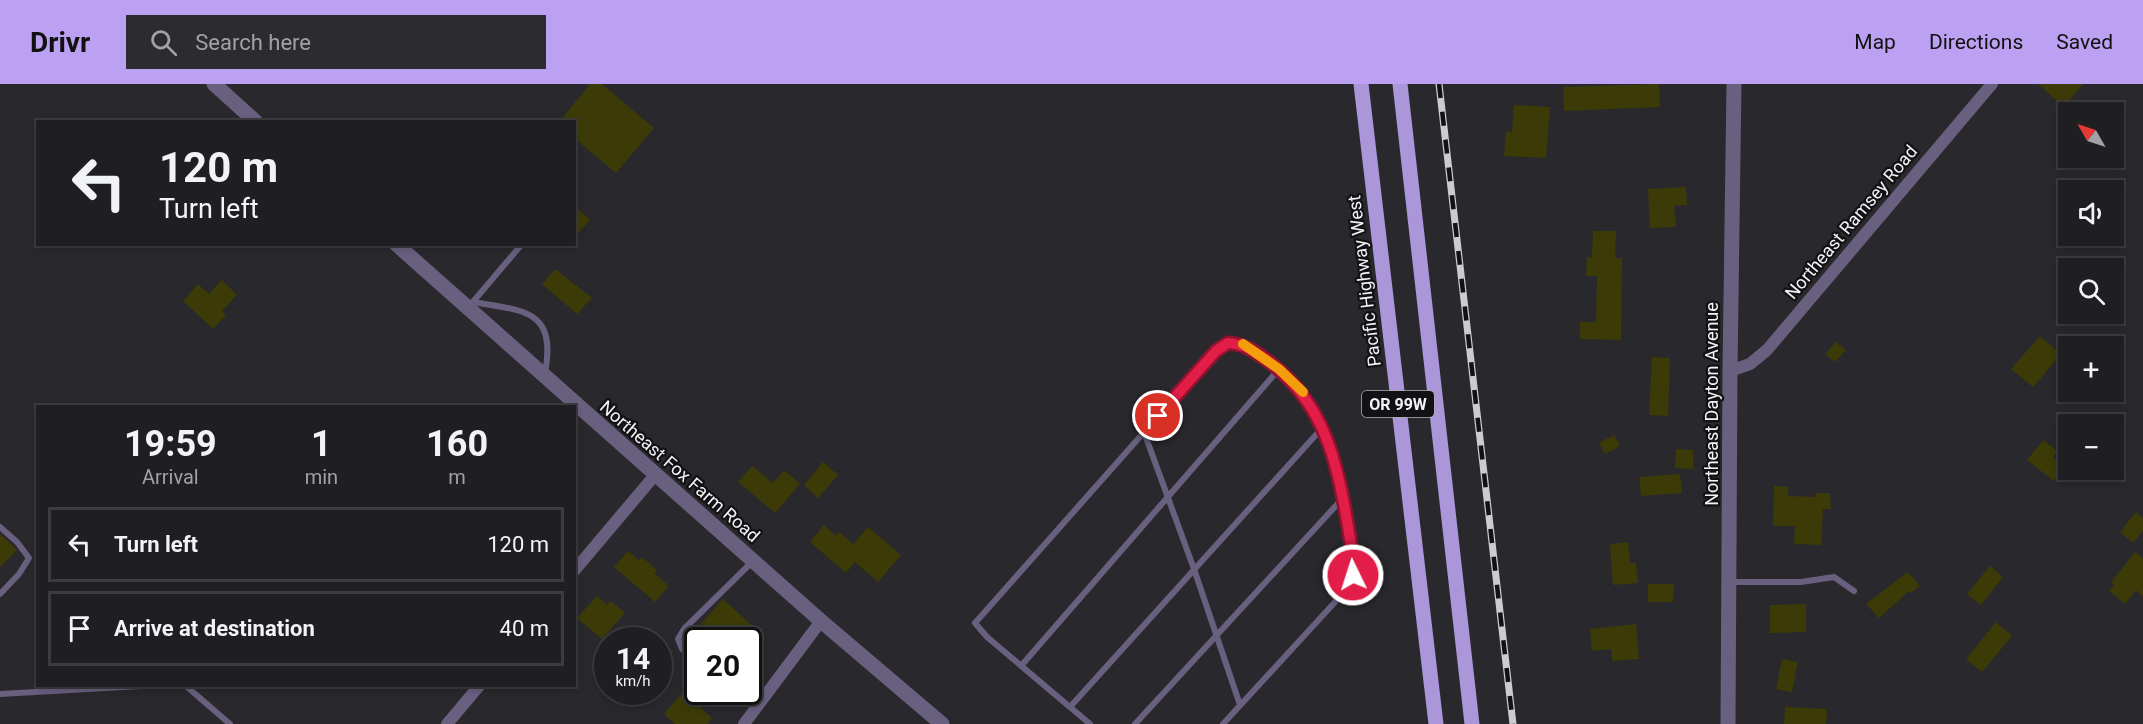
<!DOCTYPE html>
<html lang="en">
<head>
<meta charset="utf-8">
<style>
	body { margin:0; font-family:Roboto,sans-serif; background:#2c2b2e; color:#f1f3f6; height:100vh; display:flex; flex-direction:column; font-size:22px; white-space:nowrap }
	* { box-sizing:border-box; margin:0 }
	p { font-size:20px; color:#a1a2a5 }
	.icon { flex:none; width:33px; height:33px; fill:none; stroke:currentColor; stroke-width:2; stroke-linecap:round; stroke-linejoin:round }
	.map { position:relative; flex:1; overflow:hidden }
	.sheet { position:absolute; left:36px; top:321px; width:540px; height:282px; display:flex; flex-direction:column; background:#1f1e21; border-radius:0px; box-shadow:0 3px 9px #0003,0 0 0 2px #3c3c3f }
	.sheet>* { flex:none }
	.guide { position:absolute; left:36px; top:36px; width:540px; height:126px; border-radius:0px; box-shadow:0 3px 9px #0003,0 0 0 2px #3c3c3f; background:#1f1e21; color:#f1f3f6; overflow:hidden }
	.needle { width:39px; rotate:309deg }
	.fabs { position:absolute; left:2058px; top:18px; display:grid; gap:12px }
	.fabs a { display:grid; place-items:center; width:66px; height:66px; border-radius:0px; background:#1f1e21; box-shadow:0 3px 9px #0003,0 0 0 2px #3c3c3f; font-size:30px }
	.speed { position:absolute; left:594px; top:543px; display:flex; gap:12px; font-size:30px; font-weight:700; text-align:center }
	.speed>* { display:grid; place-content:center; width:78px; height:78px; border-radius:50%; background:#1f1e21; box-shadow:0 3px 9px #0003,0 0 0 2px #3c3c3f; line-height:1 }
	.speed small { font-size:15px; font-weight:400 }
	.speed .limit { border:3px solid #111; border-radius:9px; background:#fff; color:#111 }
	.pin { position:absolute; display:grid; place-items:center; width:51px; height:51px; color:#fff; margin:-26px; border:3px solid #fff; border-radius:50%; box-shadow:0 2px 6px #0007 }
	.me { position:absolute; width:66px; margin:-33px; rotate:356deg; stroke-linejoin:round; filter:drop-shadow(0 0 4px #0008) }
	.turn { display:flex; align-items:center; gap:21px; height:126px; padding:0 24px; font-size:27px }
	.turn .icon { width:78px; height:78px; stroke-width:2.5 }
	.turn b { display:block; font-size:42px; line-height:51px }
	.eta { display:flex; justify-content:space-evenly; align-items:center; height:102px; text-align:center }
	.eta b { font-size:36px; font-weight:700; line-height:42px }
	ul { padding:0; list-style:none }
	li { display:flex; align-items:center; gap:18px; height:75px; margin:0 12px 9px; padding:0 12px; border:3px solid #3c3c3f; border-radius:0px }
	li div { flex:1 }
	li b { display:block; font-size:22px }
	li em { font-style:normal }
	header { display:flex; align-items:center; gap:36px; box-sizing:border-box; height:84px; padding:0 30px; background:#bca0f2; color:#111 }
	header strong { font-size:28px }
	nav { display:flex; gap:33px; margin-inline-start:auto; font-size:21px }
	.search { width:420px; height:54px; background:#2c2b2e; display:flex; align-items:center; gap:15px; box-sizing:border-box; padding:0 21px; border-radius:0px; color:#a1a2a5; font-size:22px }
	.map>svg:first-child { display:block }
	.building { fill:#3c3b07 }
	.lines { fill:none; stroke-linecap:round; stroke-linejoin:round }
	.service { stroke:#696080; stroke-width:6 }
	.minor { stroke:#696080; stroke-width:12 }
	.tertiary { stroke:#696080; stroke-width:15 }
	.primary { stroke:#aa96d9; stroke-width:15 }
	.rail-casing { stroke:#cccbcf; stroke-width:7 }
	.rail { stroke:#121113; stroke-width:4.5; stroke-dasharray:14; stroke-linecap:butt }
	.route-casing { stroke:#92132f; stroke-width:15 }
	.route { stroke:#e11d48; stroke-width:10 }
	.slow { stroke:#f59e0b; stroke-width:10 }
	.labels { text-anchor:middle; dominant-baseline:central; stroke-width:4.5; stroke-linejoin:round; paint-order:stroke }
	.shield { fill:#121113; stroke:#b0aeb1; stroke-width:1.5 }
	.shield-label { font-size:16px; font-weight:bold; fill:#f3f2f5 }
	.street-label { font-size:18px; fill:#f3f2f5; stroke:#121113 }
</style>
</head>
<body>
<header>
<strong>Drivr</strong>
<div class="search"><svg class="icon" aria-label="search" viewBox="0 0 24 24"><circle cx="10" cy="10" r="6"/><path d="M15 15l6 6"/></svg>Search here</div>
<nav><a>Map</a><a>Directions</a><a>Saved</a></nav>
</header>
<div class="map">
<svg width="2143" height="640" viewBox="0 0 2143 640">
	<rect width="100%" height="100%" fill="#29282c"/>
	<path class="building" d="M 590,0 L 602,0 L 654,44 L 616,89 L 574,54 L 574,38 L 559,38 Z
		M 1659,0 L 1660,23 L 1564,27 L 1563,3 Z
		M 2038,0 L 2083,0 L 2064,23 Z
		M 1514,21 L 1550,23 L 1546,74 L 1504,72 L 1506,47 L 1512,48 Z
		M 1686,103 L 1687,121 L 1674,122 L 1676,143 L 1650,144 L 1648,105 Z
		M 574,122 L 590,136 L 574,154 Z
		M 1593,147 L 1616,147 L 1615,174 L 1622,174 L 1621,256 L 1580,255 L 1580,238 L 1596,238 L 1597,192 L 1586,192 L 1587,173 L 1592,173 Z
		M 555,185 L 592,214 L 577,230 L 542,200 Z
		M 222,196 L 237,211 L 222,227 L 226,231 L 213,245 L 183,217 L 198,200 L 209,210 Z
		M 2040,252 L 2061,270 L 2033,303 L 2011,285 Z
		M 1836,258 L 1846,266 L 1835,278 L 1825,270 Z
		M 1652,273 L 1670,274 L 1668,332 L 1649,331 Z
		M 1614,351 L 1620,362 L 1605,370 L 1599,359 Z
		M 2043,356 L 2057,367 L 2053,373 L 2065,383 L 2054,397 L 2027,376 Z
		M 1676,365 L 1693,366 L 1693,385 L 1675,384 Z
		M 823,378 L 838,391 L 818,414 L 804,401 Z
		M 752,382 L 773,399 L 784,386 L 800,400 L 775,429 L 738,398 Z
		M 1680,390 L 1682,409 L 1641,412 L 1639,393 Z
		M 1774,402 L 1788,403 L 1788,412 L 1816,413 L 1816,409 L 1830,409 L 1831,425 L 1823,425 L 1821,461 L 1794,460 L 1795,442 L 1773,442 Z
		M 2136,428 L 2143,434 L 2143,447 L 2133,459 L 2120,448 Z
		M 824,441 L 836,452 L 839,448 L 853,460 L 868,443 L 901,471 L 878,498 L 855,478 L 846,489 L 810,458 Z
		M 0,450 L 17,466 L 0,483 Z
		M 1628,458 L 1630,479 L 1636,479 L 1638,499 L 1613,501 L 1610,460 Z
		M 628,467 L 639,476 L 642,473 L 657,486 L 654,489 L 669,502 L 655,518 L 614,483 Z
		M 2135,468 L 2143,474 L 2143,512 L 2136,506 L 2125,520 L 2109,507 L 2114,501 L 2111,498 Z
		M 1990,482 L 2003,493 L 1981,521 L 1967,510 Z
		M 1908,488 L 1920,502 L 1911,509 L 1909,507 L 1879,534 L 1866,520 Z
		M 1648,500 L 1674,500 L 1673,518 L 1648,518 Z
		M 597,512 L 607,521 L 611,517 L 625,529 L 602,555 L 577,534 Z
		M 723,515 L 760,549 L 753,556 L 719,556 L 701,540 Z
		M 1806,520 L 1806,548 L 1770,549 L 1770,521 Z
		M 1996,538 L 2012,552 L 1982,588 L 1966,575 Z
		M 1636,540 L 1639,575 L 1612,577 L 1611,565 L 1592,567 L 1590,545 Z
		M 1782,575 L 1798,578 L 1792,608 L 1776,605 Z
		M 683,608 L 712,634 L 707,640 L 675,640 L 664,630 Z
		M 1785,623 L 1827,625 L 1826,640 L 1784,640 Z"/>
	<g class="lines">
		<path class="service" d="M 574,99 L 575,98
			M 473,218 C 524,227 557,225 545,289
			M 472,219 L 522,160
			M 1144,348 L 1194,485 L 1240,621
			M 0,443 L 17,458 L 29,474 L 19,490 L 0,510
			M 1730,498 L 1801,498 L 1834,493 L 1854,507
			M 698,579 L 682,565 L 678,555 L 684,545 L 753,477
			M 1021,582 L 1279,285
			M 186,602 L 230,640
			M 734,608 L 749,614 L 761,615
			M 0,610 L 141,602
			M 1070,623 L 1323,343
			M 1090,640 L 987,553 L 975,539 L 1216,267 L 1228,259 C 1247,261 1257,269 1272,280 C 1322,319 1336,373 1346,433 C 1350,459 1357,481 1347,505 L 1223,640
			M 1135,640 L 1343,414"/>
		<path class="minor" d="M 1730,287 L 1750,280 L 1767,266 L 1992,0
			M 574,487 L 655,391
			M 447,640 L 479,602
			M 744,640 L 821,537"/>
		<path class="tertiary" d="M 214,0 L 256,38
			M 396,160 L 821,537 L 942,640
			M 1728,640 L 1730,287 L 1734,0"/>
		<path class="primary" d="M 1361,0 L 1436,640
			M 1400,0 L 1472,640"/>
		<g class="rail-casing">
			<path id="rail" d="M 1439,0 L 1513,640"/>
		</g>
		<use href="#rail" class="rail"/>
	</g>
	<g class="lines">
		<g class="route-casing">
			<path id="route" d="M 1158,332 L 1216,267 L 1228,259 C 1246,260 1257,269 1272,280 C 1323,320 1337,376 1347,437 C 1350,455 1354,473 1353,491"/>
		</g>
		<use href="#route" class="route"/>
		<path class="slow" d="M 1243,260 L 1279,285 L 1303,308"/>
	</g>
	<g class="labels">
		<rect class="shield" x="1362" y="307" width="72" height="26" rx="4.5"/>
		<g class="shield-label">
			<text x="1398" y="320">OR 99W</text>
		</g>
		<g class="street-label">
			<text transform="translate(1851 138) rotate(-50)">Northeast Ramsey Road</text>
			<text transform="translate(1364 197) rotate(-97)">Pacific Highway West</text>
			<text transform="translate(1711 320) rotate(-90)">Northeast Dayton Avenue</text>
			<text transform="translate(680 387) rotate(41)">Northeast Fox Farm Road</text>
		</g>
	</g>
</svg>
<div class="fabs">
<a><svg class="needle" viewBox="-14 -14 28 28"><path d="M0-13l5 13h-10z" fill="#e53935"/><path d="M0 13l5-13h-10z" fill="#a1a2a5"/></svg></a>
<a><svg class="icon" aria-label="sound" viewBox="0 0 24 24"><path d="M4 9h4l5-4v14l-5-4H4zM17 9q2 3 0 6"/></svg></a>
<a><svg class="icon" aria-label="search" viewBox="0 0 24 24"><circle cx="10" cy="10" r="6"/><path d="M15 15l6 6"/></svg></a>
<a>+</a>
<a>−</a>
</div>
<div class="speed"><div>14<small>km/h</small></div><div class="limit">20</div></div>
<div class="pin" style="left:1158px;top:332px;background:#d93025"><svg class="icon" aria-label="arrive" viewBox="0 0 24 24"><path d="M6 21V4h12l-3 4 3 4H6"/></svg></div>
<svg class="me" style="left:1353px;top:491px" viewBox="-20 -20 40 40"><circle r="17" fill="#e11d48" stroke="#fff" stroke-width="3"/><path d="M0-11L8 9 0 5-8 9z" fill="#fff"/></svg>
<div class="guide">
<div class="turn"><svg class="icon" aria-label="left" viewBox="0 0 24 24"><path d="M17 20v-9H6M10 6l-5 5 5 5"/></svg><div><b>120 m</b>Turn left</div></div>
</div>
<section class="sheet">
<div class="eta">
<div><b>19:59</b><p>Arrival</p></div>
<div><b>1</b><p>min</p></div>
<div><b>160</b><p>m</p></div>
</div>
<ul>
<li><svg class="icon" aria-label="left" viewBox="0 0 24 24"><path d="M17 20v-9H6M10 6l-5 5 5 5"/></svg><div><b>Turn left</b></div><em>120 m</em></li>
<li><svg class="icon" aria-label="arrive" viewBox="0 0 24 24"><path d="M6 21V4h12l-3 4 3 4H6"/></svg><div><b>Arrive at destination</b></div><em>40 m</em></li>
</ul>
</section>
</div>
</body>
</html>
